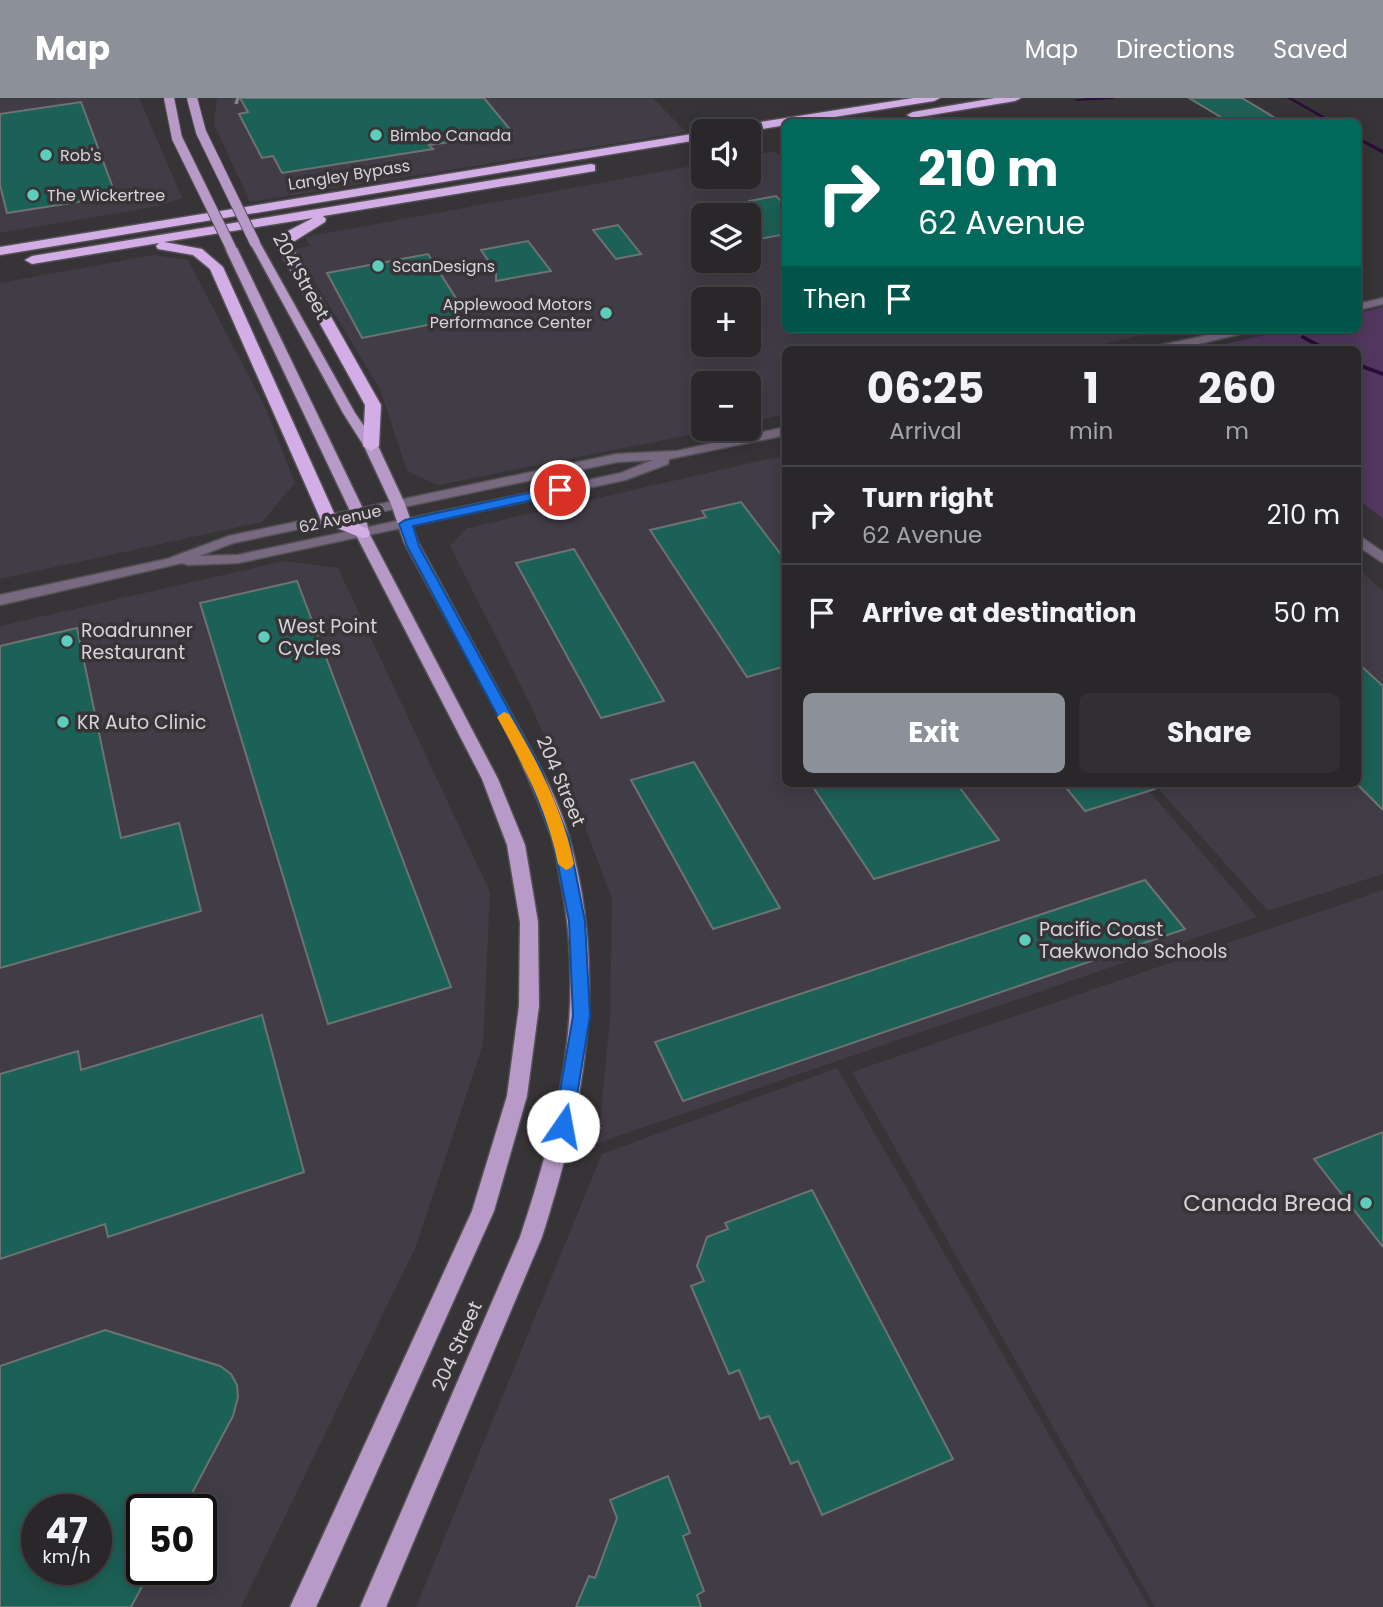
<!DOCTYPE html>
<html lang="en">
<head>
<meta charset="utf-8">
<style>
	body { margin:0; font-family:Poppins,sans-serif; background:#312f32; color:#f1f3f6; height:100vh; display:flex; flex-direction:column; font-size:26px; white-space:nowrap }
	* { box-sizing:border-box; margin:0 }
	p { font-size:23px; color:#a5a5a8 }
	.icon { flex:none; width:38px; height:38px; fill:none; stroke:currentColor; stroke-width:2; stroke-linecap:round; stroke-linejoin:round }
	.map { position:relative; flex:1; overflow:hidden }
	.drawer { position:absolute; left:782px; top:248px; width:579px; height:441px; display:flex; flex-direction:column; background:#29272a; border-radius:10px; box-shadow:0 4px 18px #0003,0 0 0 2px #454447 }
	.drawer>* { flex:none }
	.top-card { position:absolute; left:782px; top:21px; width:579px; height:214px; border-radius:10px; box-shadow:0 4px 18px #0003,0 0 0 2px #454447; background:#00695c; color:#fff; overflow:hidden }
	.buttons { position:absolute; left:691px; top:21px; display:grid; gap:14px }
	.buttons a { display:grid; place-items:center; width:70px; height:70px; border-radius:10px; background:#29272a; box-shadow:0 4px 18px #0003,0 0 0 2px #454447; font-size:35px }
	.speed { position:absolute; left:21px; top:1396px; display:flex; gap:14px; font-size:35px; font-weight:700; text-align:center }
	.speed>* { display:grid; place-content:center; width:91px; height:91px; border-radius:50%; background:#29272a; box-shadow:0 4px 18px #0003,0 0 0 2px #454447; line-height:1 }
	.speed small { font-size:18px; font-weight:400 }
	.speed .limit { border:4px solid #111; border-radius:10px; background:#fff; color:#111 }
	.pin { position:absolute; display:grid; place-items:center; width:60px; height:60px; color:#fff; margin:-30px; border:4px solid #fff; border-radius:50%; box-shadow:0 2px 7px #0007 }
	.me { position:absolute; width:77px; margin:-38px; rotate:12deg; stroke-linejoin:round; filter:drop-shadow(0 0 5px #0008) }
	.turn { display:flex; align-items:center; gap:24px; height:147px; padding:0 21px; font-size:32px }
	.turn .icon { width:91px; height:91px; stroke-width:2.5 }
	.turn b { display:block; font-size:49px; line-height:60px }
	.then { display:flex; align-items:center; height:66px; padding:0 21px; background:#0003; gap:14px; font-size:26px }
	.eta { display:flex; justify-content:space-evenly; align-items:center; height:119px; text-align:center }
	.eta b { font-size:42px; font-weight:700; line-height:49px }
	.cta { display:flex; gap:14px; margin-top:auto; padding:14px 21px }
	.cta a { flex:1; height:80px; border-radius:10px; background:#8c9099; color:#fff; font-size:28px; font-weight:700; line-height:80px; text-align:center }
	.cta a+a { background:#312f32; color:#f1f3f6 }
	ul { padding:0; list-style:none }
	li { display:flex; align-items:center; gap:21px; height:98px; padding:0 21px; border-top:2px solid #454447 }
	li div { flex:1 }
	li b { display:block; font-size:26px }
	li em { font-style:normal }
	header { display:flex; align-items:center; gap:42px; box-sizing:border-box; height:98px; padding:0 35px; background:#8c9099; color:#fff }
	header strong { font-size:33px }
	nav { display:flex; gap:38px; margin-inline-start:auto; font-size:24px }
	.map>svg:first-child { display:block }
	.built { fill:#423c46; fill-rule:evenodd }
	.green { fill:#523860 }
	.lines { fill:none; stroke-linecap:round; stroke-linejoin:round }
	.stream { fill:#2c0c3a; fill-rule:evenodd }
	.building { fill:#1c6157; stroke:#6d7371; stroke-width:2; fill-rule:evenodd }
	.minor-casing { stroke:#545155; stroke-width:3 }
	.major-casing { stroke:#545155; stroke-width:3 }
	.highway-casing { stroke:#545155; stroke-width:3 }
	.minor { fill:#776980; fill-rule:evenodd }
	.major { fill:#b89ac9; fill-rule:evenodd }
	.highway { fill:#d2ade6; fill-rule:evenodd }
	.rail { stroke:#848285; stroke-width:3.5; stroke-dasharray:8 8; stroke-linecap:butt }
	.major-bridge-casing { stroke:#545155; stroke-width:12; stroke-linecap:butt }
	.major-bridge { stroke:#b89ac9; stroke-width:10 }
	.route { fill:#1a73e8; stroke:#114b97; stroke-width:2 }
	.slow { fill:#f59e0b }
	.poi-dot { fill:#5ccebb; stroke:#373438; stroke-width:2.5 }
	.labels { text-anchor:middle; dominant-baseline:central; stroke-width:7; stroke-linejoin:round; paint-order:stroke }
	.far-poi-label { font-size:16px; fill:#d6d4d7; stroke:#373438; text-anchor:start }
	.far-street-label { font-size:16px; fill:#d6d4d7; stroke:#373438 }
	.street-label { font-size:19px; fill:#d6d4d7; stroke:#373438 }
	.poi-label { font-size:19px; fill:#d6d4d7; stroke:#373438; text-anchor:start }
	.near-poi-label { font-size:23px; fill:#d6d4d7; stroke:#373438; text-anchor:end }
</style>
</head>
<body>
<header>
<strong>Map</strong>
<nav><a>Map</a><a>Directions</a><a>Saved</a></nav>
</header>
<div class="map">
<svg width="1383" height="1509" viewBox="0 0 1383 1509">
	<rect width="100%" height="100%" fill="#373438"/>
	<path class="built" d="M 0,0 L 139,0 L 182,100 L 158,108 L 0,135 Z
		M 217,0 L 653,0 L 686,34 L 250,104 L 214,26 Z
		M 775,53 L 786,63 L 786,231 L 1158,231 L 1156,234 L 1077,252 L 786,252 L 786,316 L 749,324 L 749,285 L 704,285 L 704,331 L 718,331 L 438,387 L 407,373 L 380,291 L 295,151 L 310,148 L 305,139 L 703,66 L 704,79 L 749,79 L 749,58 ZM 704,117 L 749,117 L 749,163 L 704,163 ZM 704,201 L 749,201 L 749,247 L 704,247 Z
		M 154,157 L 188,162 L 266,311 L 295,385 L 262,424 L 0,481 L 0,185 Z
		M 786,357 L 786,686 L 1143,686 L 1257,819 L 598,1045 L 610,921 L 612,801 L 584,726 L 530,606 L 450,448 L 467,430 Z
		M 284,463 L 338,470 L 490,794 L 483,946 L 416,1148 L 241,1509 L 0,1509 L 0,528 ZM 37,1412 L 96,1412 L 96,1472 L 37,1472 ZM 142,1412 L 201,1412 L 201,1472 L 142,1472 Z
		M 1358,471 L 1383,493 L 1383,776 L 1268,813 L 1154,686 L 1358,686 Z
		M 1383,792 L 1383,1509 L 1155,1509 L 852,974 Z
		M 837,970 L 1149,1509 L 416,1509 L 602,1056 Z"/>
	<path class="green" d="M 1383,209 L 1383,421 L 1358,401 L 1358,252 L 1200,252 L 1290,231 L 1358,231 L 1358,215 Z"/>
	<g class="lines">
		<path class="stream" d="M 1087,0 L 1115,0 L 1113,1 L 1076,3 L 1074,2 Z
			M 1287,0 L 1292,0 L 1334,24 L 1329,24 Z
			M 1358,39 L 1383,52 L 1383,56 L 1358,42 Z
			M 1303,237 L 1329,251 L 1330,252 L 1322,252 L 1301,240 L 1301,238 Z
			M 1358,265 L 1383,274 L 1383,278 L 1358,269 Z"/>
	</g>
	<path class="building" d="M 240,0 L 484,0 L 513,35 L 429,47 L 433,51 L 282,75 L 273,58 L 262,60 L 239,16 L 248,14 Z
		M 1189,0 L 1242,0 L 1282,24 L 1229,24 Z
		M 81,4 L 116,98 L 7,115 L 0,87 L 0,16 Z
		M 776,98 L 786,108 L 786,136 L 749,143 L 749,103 Z
		M 618,127 L 641,156 L 616,161 L 593,132 Z
		M 528,143 L 551,173 L 496,183 L 496,174 L 481,152 Z
		M 428,156 L 468,219 L 362,240 L 327,175 Z
		M 741,404 L 786,463 L 786,568 L 747,579 L 650,432 L 706,419 L 702,413 Z
		M 574,451 L 664,603 L 601,620 L 516,465 Z
		M 297,483 L 451,889 L 328,926 L 200,505 Z
		M 77,530 L 121,740 L 179,725 L 201,813 L 0,870 L 0,548 Z
		M 1358,565 L 1383,588 L 1383,712 L 1358,687 Z
		M 694,664 L 780,810 L 713,831 L 631,682 Z
		M 811,686 L 957,686 L 999,742 L 874,781 Z
		M 1063,686 L 1155,686 L 1155,691 L 1085,713 Z
		M 1145,782 L 1185,831 L 683,1003 L 655,944 Z
		M 262,917 L 304,1074 L 108,1139 L 105,1126 L 0,1161 L 0,976 L 78,953 L 81,972 Z
		M 1383,1034 L 1383,1149 L 1314,1061 Z
		M 812,1092 L 953,1361 L 822,1417 L 798,1363 L 791,1366 L 769,1318 L 760,1321 L 739,1272 L 729,1276 L 691,1188 L 704,1183 L 697,1168 L 707,1139 L 728,1131 L 725,1125 Z
		M 105,1232 L 220,1268 L 231,1276 L 237,1287 L 238,1299 L 233,1318 L 183,1412 L 142,1412 L 142,1472 L 151,1472 L 131,1509 L 0,1509 L 0,1268 ZM 37,1412 L 96,1412 L 96,1472 L 37,1472 Z
		M 668,1378 L 690,1435 L 683,1438 L 704,1493 L 697,1497 L 701,1509 L 576,1509 L 589,1478 L 595,1480 L 617,1420 L 610,1402 Z"/>
	<g class="lines">
		<g class="minor-casing">
			<path id="minor" d="M 1383,200 L 1383,206 L 1358,212 L 1358,206 Z
				M 1237,231 L 1260,231 L 1174,252 L 1151,252 L 1157,248 Z
				M 786,329 L 786,337 L 669,361 L 668,366 L 625,382 L 238,465 L 188,467 L 182,465 L 0,507 L 0,497 L 167,461 L 229,438 L 617,356 L 677,353 ZM 653,362 L 621,375 L 238,457 L 199,458 L 233,445 L 617,364 Z
				M 1358,437 L 1383,454 L 1383,465 L 1358,448 Z"/>
		</g>
		<g class="major-casing">
			<path id="major" d="M 255,142 L 260,145 L 355,315 L 378,348 L 405,406 L 418,444 C 448,499 477,553 507,608 C 530,650 557,695 570,742 C 608,882 585,1005 542,1139 L 386,1509 L 360,1509 L 520,1139 C 559,1023 585,912 562,790 C 558,773 557,754 551,738 C 515,635 455,540 404,444 L 391,406 L 364,348 L 343,315 L 250,145 Z
				M 231,147 L 237,150 L 365,415 L 369,435 L 498,681 L 525,747 L 538,824 L 539,908 L 527,998 L 494,1113 L 316,1509 L 290,1509 L 472,1113 L 507,998 L 519,908 L 520,824 L 507,747 L 482,681 L 355,435 L 351,415 L 225,150 Z"/>
		</g>
		<g class="highway-casing">
			<path id="highway" d="M 913,0 L 940,0 L 934,3 L 803,24 L 786,24 L 786,27 L 749,33 L 723,33 L 729,29 Z
				M 995,0 L 1021,0 L 1015,3 L 913,20 L 907,17 L 913,14 Z
				M 704,34 L 704,41 L 0,157 L 0,149 Z
				M 591,66 L 595,67 L 595,73 L 323,118 L 326,121 L 325,124 L 293,144 L 296,157 L 381,307 L 379,348 L 371,353 L 363,348 L 365,307 L 282,157 L 281,141 L 288,133 L 313,120 L 164,144 L 202,151 L 223,169 L 335,417 L 368,431 L 370,435 L 368,439 L 362,440 L 322,424 L 320,420 L 210,171 L 193,157 L 158,151 L 156,148 L 159,145 L 32,166 L 25,162 L 32,158 Z"/>
		</g>
		<use href="#minor" class="minor"/>
		<use href="#major" class="major"/>
		<use href="#highway" class="highway"/>
		<path class="rail" d="M 236,6 L 238,0"/>
		<g class="major-bridge-casing">
			<path id="major-bridge" d="M 169,0 L 177,40 L 231,150
				M 192,0 L 201,34 L 255,145"/>
		</g>
		<use href="#major-bridge" class="major-bridge"/>
	</g>
	<path class="route" d="M 560,388 L 565,389 L 565,395 L 413,428 L 419,448 L 540,669 L 569,741 L 585,823 L 590,918 L 572,1028 L 570,1034 L 563,1036 L 556,1034 L 554,1028 L 573,918 L 569,823 L 553,741 L 525,669 L 407,448 L 399,426 L 405,422 Z"/>
	<path class="slow" d="M 504,614 L 509,616 C 537,662 563,712 574,766 L 571,770 L 566,772 L 558,766 C 548,713 523,666 497,619 Z"/>
	<g class="poi-dot">
		<circle cx="376" cy="37" r="7"/>
		<circle cx="46" cy="57" r="7"/>
		<circle cx="33" cy="97" r="7"/>
		<circle cx="378" cy="168" r="7"/>
		<circle cx="606" cy="215" r="7"/>
		<circle cx="264" cy="539" r="7"/>
		<circle cx="67" cy="543" r="7"/>
		<circle cx="63" cy="624" r="7"/>
		<circle cx="1025" cy="842" r="7"/>
		<circle cx="1366" cy="1105" r="7"/>
	</g>
	<g class="labels">
		<g class="far-poi-label">
			<text x="390" y="37">Bimbo Canada</text>
			<text x="60" y="57">Rob's</text>
			<text x="47" y="97">The Wickertree</text>
			<text x="392" y="168">ScanDesigns</text>
			<text x="592" y="206" text-anchor="end">Applewood Motors<tspan x="592" dy="18">Performance Center</tspan></text>
		</g>
		<g class="far-street-label">
			<text transform="translate(349 77) rotate(-9)">Langley Bypass</text>
			<text transform="translate(340 421) rotate(-12)">62 Avenue</text>
		</g>
		<g class="street-label">
			<text transform="translate(301 178) rotate(61)">204 Street</text>
			<text transform="translate(561 683) rotate(67)">204 Street</text>
			<text transform="translate(457 1248) rotate(-66)">204 Street</text>
		</g>
		<g class="poi-label">
			<text x="278" y="528">West Point<tspan x="278" dy="22">Cycles</tspan></text>
			<text x="81" y="532">Roadrunner<tspan x="81" dy="22">Restaurant</tspan></text>
			<text x="77" y="624">KR Auto Clinic</text>
			<text x="1039" y="831">Pacific Coast<tspan x="1039" dy="22">Taekwondo Schools</tspan></text>
		</g>
		<g class="near-poi-label">
			<text x="1352" y="1105">Canada Bread</text>
		</g>
	</g>
</svg>
<div class="buttons">
<a><svg class="icon" aria-label="sound" viewBox="0 0 24 24"><path d="M4 9h4l5-4v14l-5-4H4zM17 9q2 3 0 6"/></svg></a>
<a><svg class="icon" aria-label="layers" viewBox="0 0 24 24"><path d="M12 4l9 5-9 5-9-5zM3 14l9 5 9-5"/></svg></a>
<a>+</a>
<a>−</a>
</div>
<div class="speed"><div>47<small>km/h</small></div><div class="limit">50</div></div>
<div class="pin" style="left:560px;top:392px;background:#d93025"><svg class="icon" aria-label="arrive" viewBox="0 0 24 24"><path d="M6 21V4h12l-3 4 3 4H6"/></svg></div>
<svg class="me" style="left:563px;top:1028px" viewBox="-20 -20 40 40"><circle r="19" fill="#fff"/><path d="M0-13L10 11 0 6-10 11z" fill="#1a73e8"/></svg>
<div class="top-card">
<div class="turn"><svg class="icon" aria-label="right" viewBox="0 0 24 24"><path d="M7 20v-9h11M14 6l5 5-5 5"/></svg><div><b>210 m</b>62 Avenue</div></div>
<div class="then">Then<svg class="icon" aria-label="arrive" viewBox="0 0 24 24"><path d="M6 21V4h12l-3 4 3 4H6"/></svg></div>
</div>
<section class="drawer">
<div class="eta">
<div><b>06:25</b><p>Arrival</p></div>
<div><b>1</b><p>min</p></div>
<div><b>260</b><p>m</p></div>
</div>
<ul>
<li><svg class="icon" aria-label="right" viewBox="0 0 24 24"><path d="M7 20v-9h11M14 6l5 5-5 5"/></svg><div><b>Turn right</b><p>62 Avenue</p></div><em>210 m</em></li>
<li><svg class="icon" aria-label="arrive" viewBox="0 0 24 24"><path d="M6 21V4h12l-3 4 3 4H6"/></svg><div><b>Arrive at destination</b></div><em>50 m</em></li>
</ul>
<div class="cta"><a>Exit</a><a>Share</a></div>
</section>
</div>
</body>
</html>
